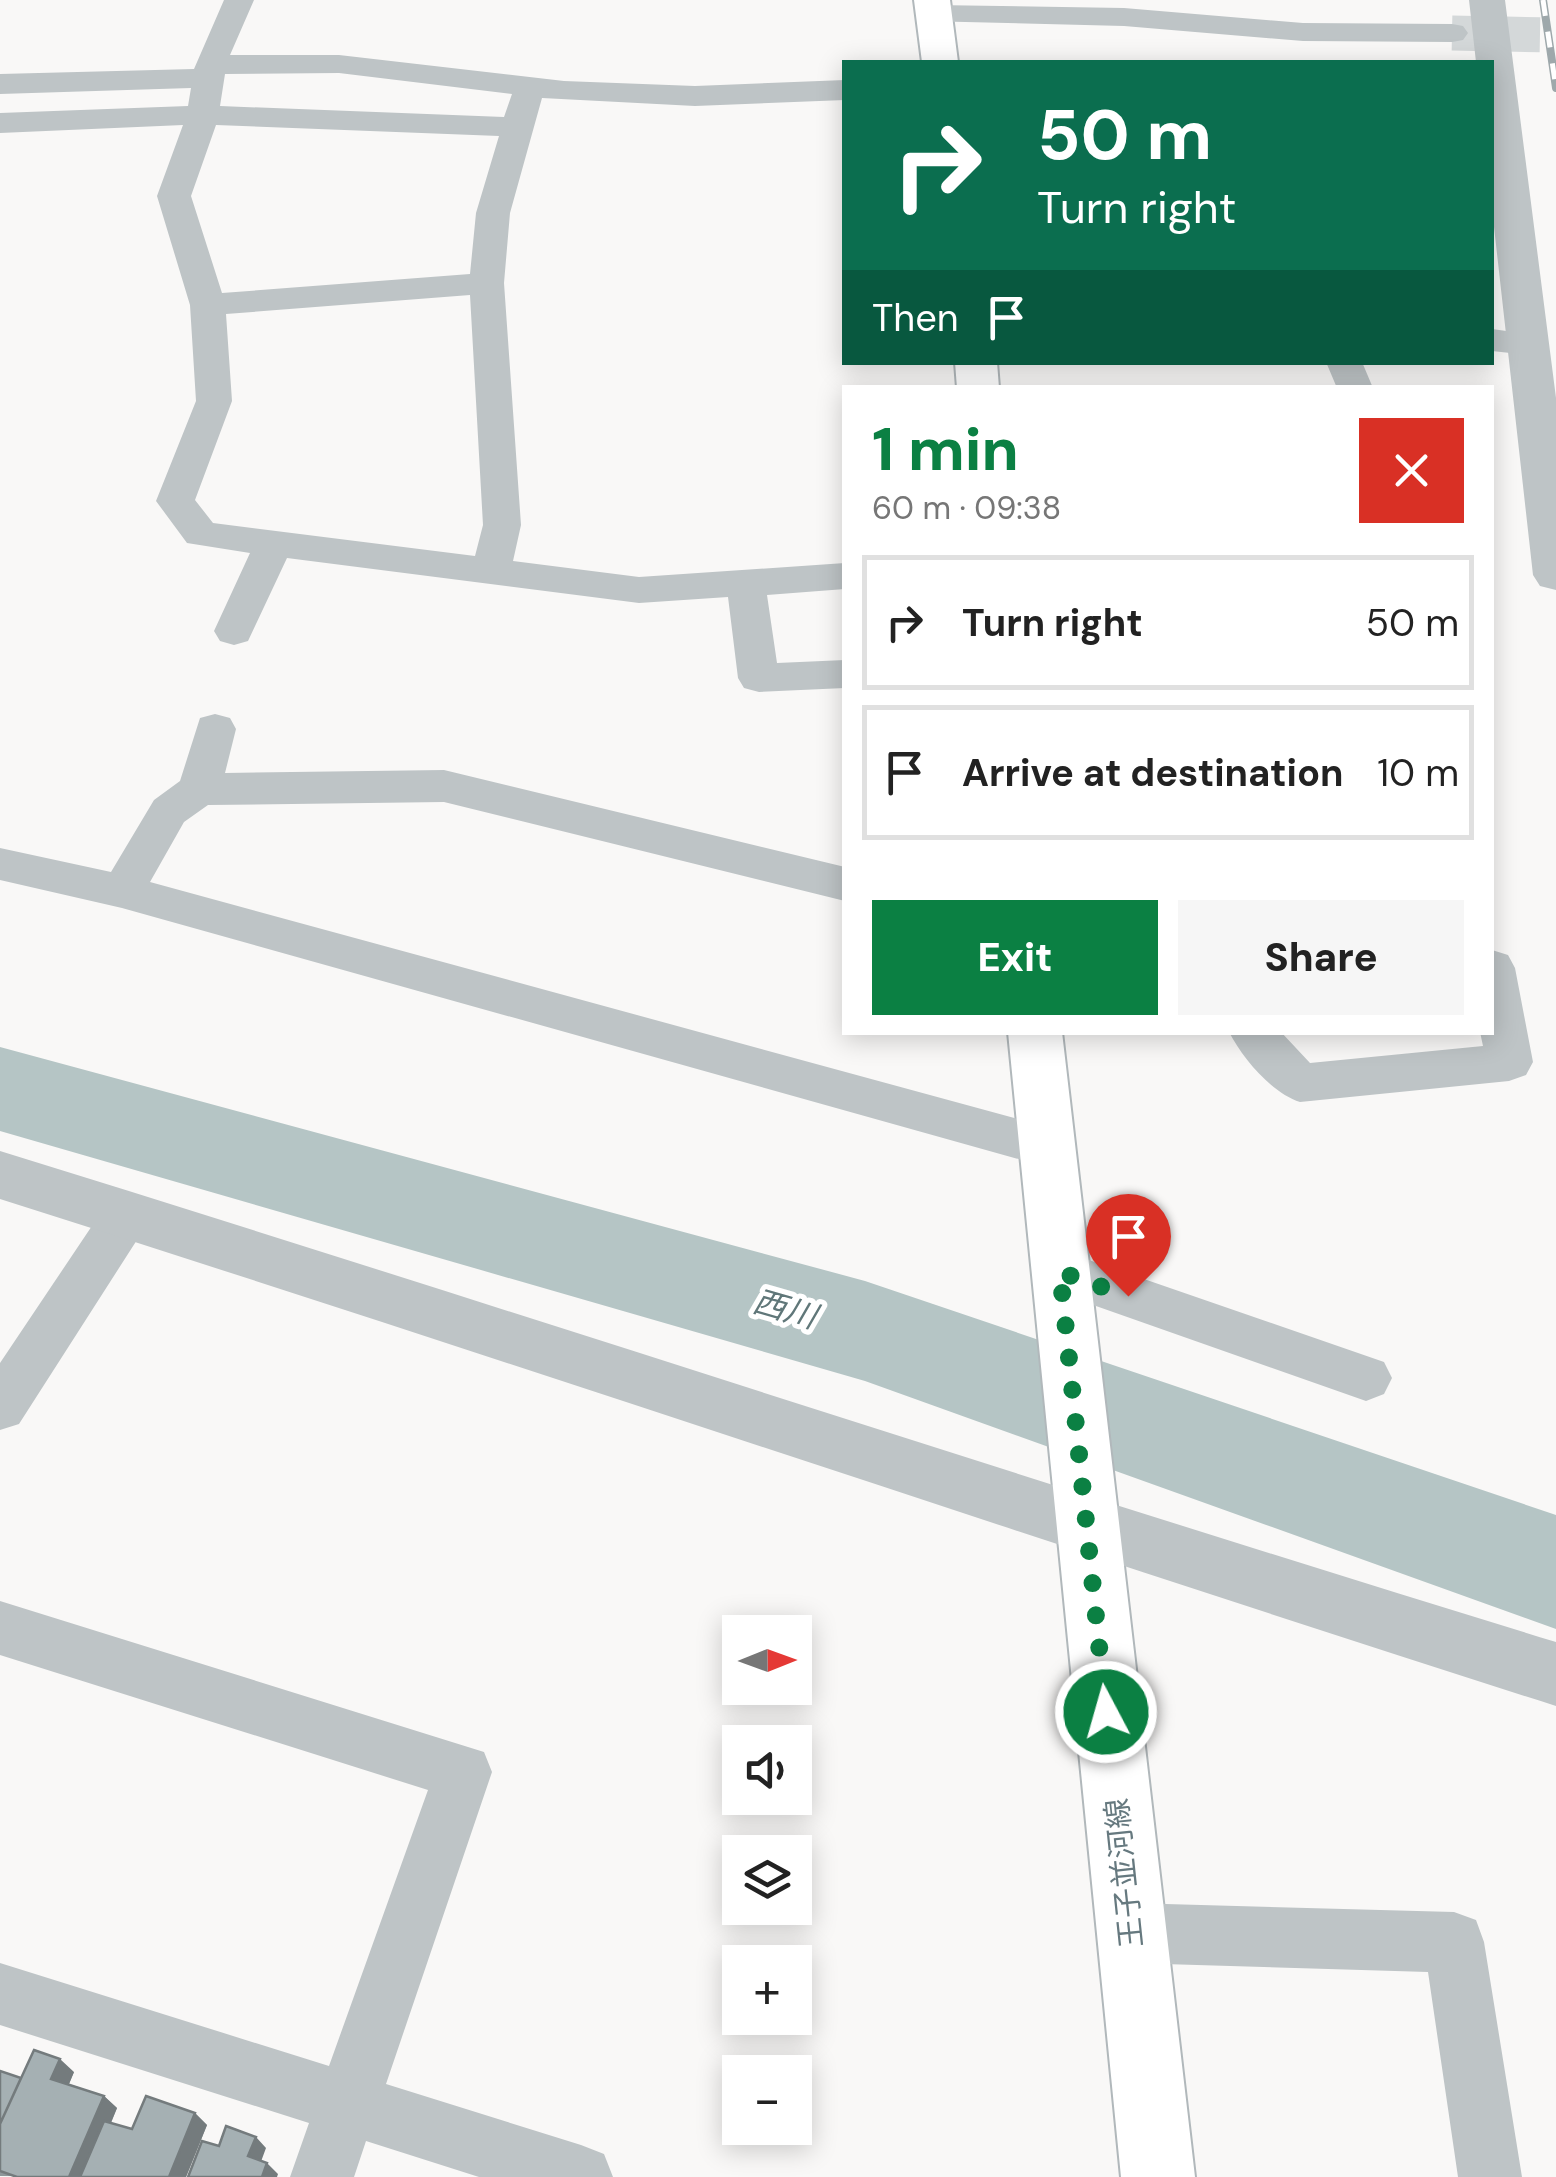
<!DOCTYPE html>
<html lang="en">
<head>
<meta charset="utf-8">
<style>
	body { margin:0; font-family:"DM Sans","Noto Sans JP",sans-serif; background:#f6f6f6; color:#222; height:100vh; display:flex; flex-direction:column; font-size:38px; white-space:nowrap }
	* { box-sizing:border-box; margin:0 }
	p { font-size:32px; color:#767676 }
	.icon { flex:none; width:55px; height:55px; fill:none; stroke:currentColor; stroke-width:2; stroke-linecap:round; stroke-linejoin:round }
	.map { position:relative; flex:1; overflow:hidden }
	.panel { position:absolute; left:842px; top:385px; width:652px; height:650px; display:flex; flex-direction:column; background:#fff; border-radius:0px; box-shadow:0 5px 25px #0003 }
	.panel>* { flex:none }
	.hud { position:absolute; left:842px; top:60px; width:652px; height:305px; border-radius:0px; box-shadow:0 5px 25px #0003; background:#0b6e4f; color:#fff; overflow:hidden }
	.needle { width:65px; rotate:89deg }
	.buttons { position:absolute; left:722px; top:1615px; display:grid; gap:20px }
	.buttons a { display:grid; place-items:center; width:90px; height:90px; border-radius:0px; background:#fff; box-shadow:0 5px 25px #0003; font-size:50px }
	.pin { position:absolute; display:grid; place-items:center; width:85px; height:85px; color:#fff; margin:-102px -42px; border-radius:50% 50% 50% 0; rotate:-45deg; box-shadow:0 0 10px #0007 }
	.pin .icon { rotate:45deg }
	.me { position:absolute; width:110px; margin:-55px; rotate:354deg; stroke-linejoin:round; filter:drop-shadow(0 0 8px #0008) }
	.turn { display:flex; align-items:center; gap:35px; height:210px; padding:0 30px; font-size:45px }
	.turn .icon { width:130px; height:130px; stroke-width:2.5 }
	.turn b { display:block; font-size:70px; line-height:85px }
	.then { display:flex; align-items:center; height:95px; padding:0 30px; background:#0003; gap:20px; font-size:38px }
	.round { display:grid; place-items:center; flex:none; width:105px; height:105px; border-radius:0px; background:#f6f6f6 }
	.head { display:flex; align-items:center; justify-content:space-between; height:170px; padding:0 30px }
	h1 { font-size:60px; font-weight:800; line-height:75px; color:#0b8043 }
	.action { display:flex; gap:20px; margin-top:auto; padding:20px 30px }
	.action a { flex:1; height:115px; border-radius:0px; background:#0b8043; color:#fff; font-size:40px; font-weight:800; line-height:115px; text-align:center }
	.action a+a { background:#f6f6f6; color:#222 }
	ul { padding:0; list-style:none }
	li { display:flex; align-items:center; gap:30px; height:135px; margin:0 20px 15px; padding:0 10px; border:5px solid #e0e0e0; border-radius:0px }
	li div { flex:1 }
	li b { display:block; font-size:38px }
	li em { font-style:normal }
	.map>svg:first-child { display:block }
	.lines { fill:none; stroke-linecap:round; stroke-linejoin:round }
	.river { fill:#b5c5c5; fill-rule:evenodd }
	.minor-tunnel { stroke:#d4d8d9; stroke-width:35; stroke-dasharray:35 18; stroke-linecap:butt }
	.secondary-casing { stroke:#b1b8bb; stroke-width:4 }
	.minor { fill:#bec4c6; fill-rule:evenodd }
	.tertiary { fill:#bec4c6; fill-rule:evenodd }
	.secondary { fill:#fff; fill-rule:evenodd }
	.rail-casing { stroke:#9ea8ab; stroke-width:8 }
	.rail { stroke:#fff; stroke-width:5; stroke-dasharray:16; stroke-linecap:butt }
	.wall { fill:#8e979a }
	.shaded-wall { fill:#747b7d }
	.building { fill:#a5b0b3; stroke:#747b7d; stroke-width:2.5 }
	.route { stroke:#0b8043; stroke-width:18; stroke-dasharray:0 32.4 }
	.labels { text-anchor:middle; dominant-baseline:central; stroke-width:10; stroke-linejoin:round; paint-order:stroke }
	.street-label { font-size:30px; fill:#66797f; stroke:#fff }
	.water-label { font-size:32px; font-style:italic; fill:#607779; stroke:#fff }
</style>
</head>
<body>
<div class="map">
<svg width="1556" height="2177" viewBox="0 0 1556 2177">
	<rect width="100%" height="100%" fill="#f9f8f7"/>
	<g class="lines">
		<path class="river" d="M 0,1047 L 865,1281 L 1556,1515 L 1556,1629 L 865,1381 L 0,1131 Z"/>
		<path class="minor-tunnel" d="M 1452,33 L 1556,35"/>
		<g class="secondary-casing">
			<path id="secondary" d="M 914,0 L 950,0 L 958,62 L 922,62 Z
				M 955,362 L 997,362 L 999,388 L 957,388 Z
				M 1008,1032 L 1062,1032 L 1195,2177 L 1121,2177 Z"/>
		</g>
		<path class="minor" d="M 224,0 L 254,0 L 230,55 L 339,55 L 564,81 L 695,86 L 845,80 L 845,100 L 695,106 L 542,98 L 510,213 L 504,283 L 521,525 L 513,561 L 639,577 L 845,563 L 845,589 L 767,595 L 777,663 L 845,660 L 845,688 L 759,692 L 744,688 L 738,678 L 728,597 L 639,603 L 287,558 L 248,641 L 234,645 L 220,641 L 214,631 L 250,553 L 187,543 L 156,501 L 196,401 L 190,305 L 157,196 L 183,125 L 0,133 L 0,113 L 188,106 L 191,88 L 0,94 L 0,74 L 194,69 ZM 339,73 L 512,94 L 504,117 L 220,106 L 225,74 ZM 216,125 L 499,136 L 476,213 L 470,274 L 222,293 L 191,196 ZM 470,295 L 483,525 L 475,556 L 213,523 L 195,500 L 232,401 L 226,314 Z
			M 934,5 L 1124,8 L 1303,23 L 1452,24 L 1463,26 L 1468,33 L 1463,40 L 1452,42 L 1303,41 L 1124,26 L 923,21 L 919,14 L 923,7 Z
			M 1492,329 L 1541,336 L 1546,344 L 1541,352 L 1528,355 L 1492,351 Z
			M 1326,362 L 1362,362 L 1373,388 L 1337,388 Z
			M 215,714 L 230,718 L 236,729 L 225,773 L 444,770 L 845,867 L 845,901 L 444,802 L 208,805 L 184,822 L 150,882 L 1047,1127 L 1064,1133 L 1071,1147 L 1064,1161 L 1047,1167 L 122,908 L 0,880 L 0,848 L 111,872 L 154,800 L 180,781 L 200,718 Z
			M 1492,950 L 1508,955 L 1515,968 L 1533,1062 L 1526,1075 L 1509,1081 L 1300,1102 C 1272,1093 1243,1059 1229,1032 L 1281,1032 L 1310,1063 L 1483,1046 L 1480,1032 L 1492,1032 Z
			M 127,1193 L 144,1199 L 152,1214 L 144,1229 L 19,1424 L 0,1430 L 0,1363 L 110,1199 Z
			M 1060,1250 L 1384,1362 L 1392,1378 L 1384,1394 L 1366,1401 L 1042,1287 L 1035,1272 L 1042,1257 Z
			M 0,1601 L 484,1752 L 492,1772 L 386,2084 L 581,2145 L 604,2154 L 613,2177 L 479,2177 L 366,2141 L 354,2177 L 290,2177 L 309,2123 L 0,2025 L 0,1963 L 329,2066 L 428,1790 L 0,1655 Z
			M 1130,1903 L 1454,1912 L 1476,1920 L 1484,1942 L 1522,2177 L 1458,2177 L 1428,1972 L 1130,1963 L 1109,1954 L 1100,1933 L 1109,1912 Z"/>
		<path class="tertiary" d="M 1469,0 L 1505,0 L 1556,398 L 1556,590 L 1540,586 L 1533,575 L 1492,209 L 1492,62 L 1476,62 Z
			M 0,1151 C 520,1312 1036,1483 1556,1642 L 1556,1706 C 1036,1540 520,1364 0,1199 Z"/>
		<use href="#secondary" class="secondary"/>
		<g class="rail-casing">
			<path id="rail" d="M 1543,0 L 1556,88"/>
		</g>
		<use href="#rail" class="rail"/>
	</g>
	<path class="wall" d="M 0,2071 L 21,2078 L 74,2072 L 69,2084 L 104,2096 L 117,2108 L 111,2123 L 132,2129 L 195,2113 L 207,2125 L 186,2177 L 0,2176 Z"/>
	<path class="shaded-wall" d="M 60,2059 L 74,2072 L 66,2091 L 51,2079 Z
		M 104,2096 L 117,2108 L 88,2177 L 69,2177 Z
		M 195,2113 L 207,2125 L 186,2177 L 169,2177 Z
		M 256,2137 L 266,2148 L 259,2167 L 248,2156 Z
		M 267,2163 L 278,2174 L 277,2177 L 262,2177 Z"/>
	<path class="building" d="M 34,2050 L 60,2059 L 51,2079 L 104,2096 L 69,2177 L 17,2177 L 0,2171 L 0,2124 Z
		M 0,2071 L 21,2078 L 0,2124 Z
		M 146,2096 L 195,2113 L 169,2177 L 80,2177 L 104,2121 L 132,2129 Z
		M 226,2126 L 256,2137 L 248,2156 L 267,2163 L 262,2177 L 188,2177 L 202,2141 L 219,2146 Z"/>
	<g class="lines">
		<path class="route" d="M 1106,1712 L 1060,1272 L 1128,1296"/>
	</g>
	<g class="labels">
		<g class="street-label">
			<text transform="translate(1124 1873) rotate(-96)">王子並河線</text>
		</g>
		<g class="water-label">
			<text transform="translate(785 1309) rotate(16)">西川</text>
		</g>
	</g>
</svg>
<div class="buttons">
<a><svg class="needle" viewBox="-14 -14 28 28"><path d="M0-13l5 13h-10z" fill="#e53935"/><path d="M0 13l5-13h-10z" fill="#767676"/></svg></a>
<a><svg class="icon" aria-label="sound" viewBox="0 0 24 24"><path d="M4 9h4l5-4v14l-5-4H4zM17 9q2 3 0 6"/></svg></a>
<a><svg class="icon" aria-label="layers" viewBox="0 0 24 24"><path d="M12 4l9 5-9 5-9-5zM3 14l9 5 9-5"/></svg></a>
<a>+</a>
<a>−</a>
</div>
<div class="pin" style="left:1128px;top:1296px;background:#d93025"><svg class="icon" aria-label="arrive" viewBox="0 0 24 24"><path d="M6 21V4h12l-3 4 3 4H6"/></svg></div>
<svg class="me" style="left:1106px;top:1712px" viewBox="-20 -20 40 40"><circle r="17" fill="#0b8043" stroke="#fff" stroke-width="3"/><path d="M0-11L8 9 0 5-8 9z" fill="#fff"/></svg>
<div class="hud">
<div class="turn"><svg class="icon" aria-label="right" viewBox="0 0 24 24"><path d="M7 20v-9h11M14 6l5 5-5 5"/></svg><div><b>50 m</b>Turn right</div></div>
<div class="then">Then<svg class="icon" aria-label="arrive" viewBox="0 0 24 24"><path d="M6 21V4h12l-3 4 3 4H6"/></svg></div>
</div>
<section class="panel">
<div class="head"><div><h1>1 min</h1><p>60 m · 09:38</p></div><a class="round" style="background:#d93025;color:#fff"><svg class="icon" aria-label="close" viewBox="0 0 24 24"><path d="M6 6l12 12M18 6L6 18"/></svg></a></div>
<ul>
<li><svg class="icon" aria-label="right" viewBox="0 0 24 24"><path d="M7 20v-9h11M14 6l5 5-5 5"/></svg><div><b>Turn right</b></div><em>50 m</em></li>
<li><svg class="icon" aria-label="arrive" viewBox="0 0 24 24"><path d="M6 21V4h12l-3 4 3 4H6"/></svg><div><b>Arrive at destination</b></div><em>10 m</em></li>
</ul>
<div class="action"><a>Exit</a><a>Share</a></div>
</section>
</div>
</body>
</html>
